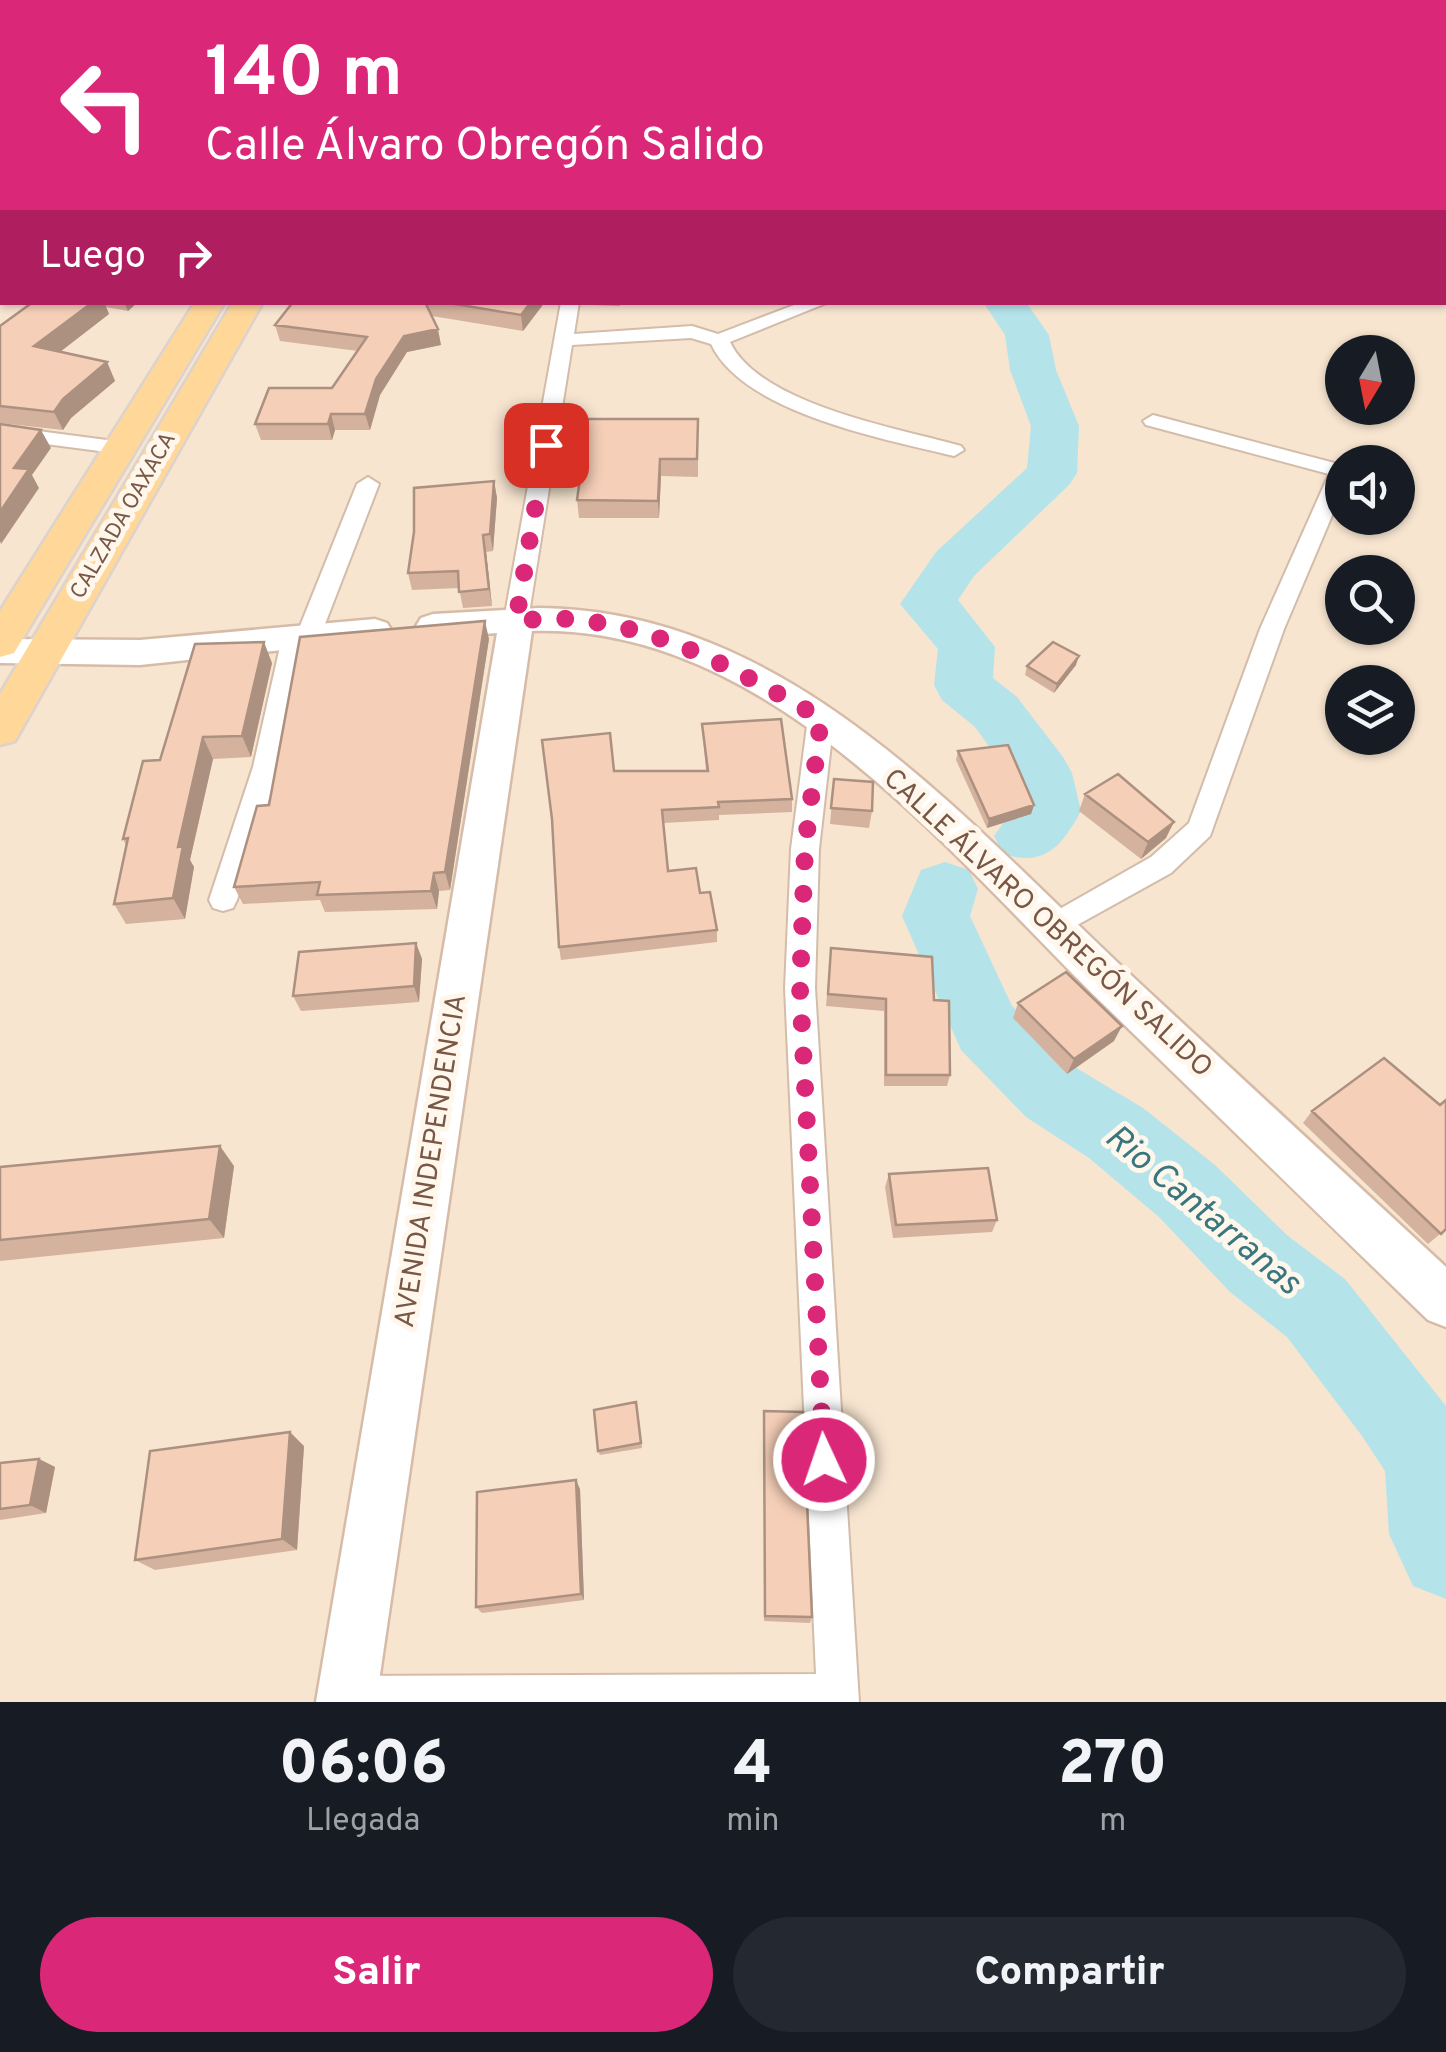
<!DOCTYPE html>
<html lang="es">
<head>
<meta charset="utf-8">
<style>
	body { margin:0; font-family:Overpass,sans-serif; background:#242831; color:#f1f3f6; height:100vh; display:flex; flex-direction:column; font-size:38px; white-space:nowrap }
	* { box-sizing:border-box; margin:0 }
	p { font-size:32px; color:#9ea1a6 }
	.icon { flex:none; width:55px; height:55px; fill:none; stroke:currentColor; stroke-width:2; stroke-linecap:round; stroke-linejoin:round }
	.map { position:relative; height:1702px; overflow:hidden }
	.side { display:flex; flex-direction:column; background:#171b24; flex:1 }
	.side>* { flex:none }
	.top-card { position:absolute; left:0px; top:0px; width:1448px; height:305px; box-shadow:0 2px 8px #0004; background:#db2777; color:#fff; overflow:hidden }
	.needle { width:65px; rotate:190deg }
	.controls { position:absolute; left:1325px; top:335px; display:grid; gap:20px }
	.controls a { display:grid; place-items:center; width:90px; height:90px; border-radius:50%; background:#171b24; box-shadow:0 2px 8px #0004; font-size:50px }
	.pin { position:absolute; display:grid; place-items:center; width:85px; height:85px; color:#fff; margin:-42px; border-radius:20px; box-shadow:0 5px 15px #0006 }
	.me { position:absolute; width:110px; margin:-55px; rotate:357deg; stroke-linejoin:round; filter:drop-shadow(0 0 8px #0008) }
	.turn { display:flex; align-items:center; gap:35px; height:210px; padding:0 40px; font-size:45px }
	.turn .icon { width:130px; height:130px; stroke-width:2.5 }
	.turn b { display:block; font-size:70px; line-height:85px }
	.then { display:flex; align-items:center; height:95px; padding:0 40px; background:#0003; gap:20px; font-size:38px }
	.eta { display:flex; justify-content:space-evenly; align-items:center; height:170px; text-align:center }
	.eta b { font-size:60px; font-weight:800; line-height:70px }
	.primary-button { display:flex; gap:20px; margin-top:auto; padding:20px 40px }
	.primary-button a { flex:1; height:115px; border-radius:60px; background:#db2777; color:#fff; font-size:40px; font-weight:800; line-height:115px; text-align:center }
	.primary-button a+a { background:#242831; color:#f1f3f6 }
	.map>svg:first-child { display:block }
	.residential { fill:#f7e5d0; fill-rule:evenodd }
	.lines { fill:none; stroke-linecap:round; stroke-linejoin:round }
	.river { fill:#b5e3ea; fill-rule:evenodd }
	.street-casing { stroke:#d3bcaa; stroke-width:4 }
	.secondary-casing { stroke:#d6bca8; stroke-width:5 }
	.primary-casing { stroke:#dcd3cf; stroke-width:5 }
	.street { fill:#fff; fill-rule:evenodd }
	.secondary { fill:#fff; fill-rule:evenodd }
	.primary { fill:#ffd799; fill-rule:evenodd }
	.wall { fill:#d4b29e }
	.shaded-wall { fill:#ac9181 }
	.building { fill:#f6cfb8; stroke:#ac9181; stroke-width:2.5 }
	.route { stroke:#db2777; stroke-width:18; stroke-dasharray:0 32.4 }
	.labels { text-anchor:middle; dominant-baseline:central; stroke-width:10; stroke-linejoin:round; paint-order:stroke }
	.far-street-label { font-size:22px; fill:#795746; stroke:#fff7eb }
	.street-label { font-size:28px; fill:#795746; stroke:#fff7eb }
	.near-water-label { font-size:35px; font-style:italic; fill:#39767f; stroke:#fff7eb }
</style>
</head>
<body>
<div class="map">
<svg width="1446" height="1702" viewBox="0 0 1446 1702">
	<rect width="100%" height="100%" fill="#fef3e3"/>
	<path class="residential" d="M 0,0 L 1446,0 L 1446,1702 L 0,1702 ZM 2,2 L 1445,2 L 1445,302 L 2,302 ZM 1342,352 L 1398,352 L 1398,408 L 1342,408 ZM 1342,462 L 1398,462 L 1398,518 L 1342,518 ZM 1342,572 L 1398,572 L 1398,628 L 1342,628 ZM 1342,682 L 1398,682 L 1398,738 L 1342,738 Z"/>
	<g class="lines">
		<path class="river" d="M 983,302 L 1026,302 L 1049,335 L 1056,370 L 1079,426 L 1077,473 L 1070,484 L 974,576 L 958,600 L 995,647 L 993,678 L 1017,697 L 1063,757 L 1072,773 L 1081,811 C 1061,847 1045,867 1003,854 L 994,836 L 1016,805 L 1006,770 L 975,727 L 942,700 L 934,685 L 938,649 L 900,604 L 936,552 L 1027,468 L 1031,426 L 1010,370 L 1005,335 Z
			M 945,862 L 969,870 L 978,889 L 970,916 L 1012,1006 L 1078,1069 L 1143,1108 L 1215,1165 L 1288,1236 L 1345,1279 L 1446,1406 L 1446,1599 L 1413,1586 L 1389,1534 L 1385,1471 L 1362,1436 L 1287,1337 L 1230,1292 L 1159,1217 L 1089,1158 L 1026,1117 L 961,1050 L 902,916 L 921,870 Z"/>
		<g class="street-casing">
			<path id="street" d="M 0,117 L 2,118 L 2,127 L 0,127 Z
				M 561,302 L 579,302 L 574,334 L 692,326 L 718,334 L 802,302 L 829,302 L 730,342 C 760,405 898,428 961,446 L 964,450 L 954,456 C 885,439 743,413 711,344 L 691,338 L 572,345 L 528,620 L 516,628 L 508,626 L 504,620 Z
				M 1153,415 L 1342,465 L 1342,492 L 1284,629 L 1210,836 L 1171,873 L 1052,939 L 1042,935 L 1038,927 L 1042,919 L 1151,857 L 1189,823 L 1260,629 L 1329,474 L 1146,425 L 1143,421 Z
				M 0,426 L 122,442 L 132,448 L 122,454 L 0,438 Z
				M 368,477 L 379,484 L 320,637 L 316,643 L 305,644 L 279,767 L 237,900 L 233,908 L 223,911 L 213,908 L 209,900 L 253,767 L 282,638 L 286,632 L 298,631 L 357,484 Z
				M 821,709 L 830,712 L 834,718 L 819,849 L 815,988 L 859,1702 L 328,1702 L 326,1697 L 332,1682 L 347,1676 L 816,1674 L 785,988 L 791,849 L 808,718 L 812,712 Z"/>
		</g>
		<g class="secondary-casing">
			<path id="secondary" d="M 539,608 C 783,610 954,808 1118,963 C 1227,1065 1337,1166 1446,1267 L 1446,1327 L 1428,1320 C 1319,1215 1211,1109 1103,1004 C 949,853 768,624 532,631 L 376,1702 L 316,1702 L 497,633 L 433,638 L 421,634 L 416,626 L 421,618 L 433,614 Z
				M 375,619 L 387,623 L 392,631 L 387,639 L 140,665 L 0,663 L 0,639 L 140,640 Z"/>
		</g>
		<g class="primary-casing">
			<path id="primary" d="M 195,302 L 225,302 L 14,653 L 0,657 L 0,611 Z
				M 233,302 L 263,302 L 15,741 L 0,745 L 0,694 Z"/>
		</g>
		<use href="#street" class="street"/>
		<use href="#secondary" class="secondary"/>
		<use href="#primary" class="primary"/>
	</g>
	<path class="wall" d="M 23,0 L 99,0 L 100,2 L 24,2 Z
		M 0,159 L 2,160 L 2,230 L 0,230 Z
		M 33,302 L 138,302 L 128,311 L 106,307 L 109,314 L 60,352 L 107,362 L 115,381 L 71,418 L 63,430 L 0,423 L 0,326 Z
		M 293,302 L 545,302 L 523,331 L 432,316 L 441,345 L 407,352 L 380,395 L 370,430 L 335,430 L 332,440 L 261,440 L 255,424 L 332,388 L 358,351 L 280,341 L 275,325 Z
		M 591,302 L 621,302 L 620,306 L 591,305 Z
		M 698,419 L 698,477 L 661,476 L 659,518 L 579,518 L 577,500 Z
		M 494,481 L 497,498 L 493,551 L 486,552 L 492,606 L 463,608 L 459,588 L 412,590 L 408,573 Z
		M 489,639 L 450,890 L 439,891 L 437,909 L 325,912 L 320,900 L 243,904 L 234,887 L 269,805 Z
		M 272,663 L 251,757 L 213,759 L 190,860 L 194,867 L 185,919 L 126,924 L 114,904 L 126,845 L 123,839 L 160,760 Z
		M 1076,665 L 1054,693 L 1025,675 L 1027,666 Z
		M 702,724 L 792,799 L 792,812 L 719,815 L 719,820 L 663,823 L 668,871 L 700,893 L 717,930 L 717,942 L 561,960 L 559,947 L 614,771 L 706,771 Z
		M 958,751 L 1034,805 L 1031,814 L 987,828 L 956,760 Z
		M 834,779 L 872,811 L 869,828 L 830,824 Z
		M 1085,794 L 1166,838 L 1141,859 L 1079,811 Z
		M 416,943 L 422,959 L 419,1002 L 301,1011 L 293,996 Z
		M 830,960 L 934,1000 L 950,1075 L 947,1086 L 884,1086 L 884,1011 L 826,1006 Z
		M 1018,1003 L 1114,1041 L 1067,1074 L 1013,1018 Z
		M 1312,1111 L 1446,1229 L 1428,1244 L 1303,1123 Z
		M 234,1166 L 224,1238 L 0,1261 L 0,1167 Z
		M 889,1174 L 997,1220 L 992,1232 L 893,1238 L 885,1187 Z
		M 636,1402 L 642,1448 L 600,1455 L 598,1451 Z
		M 764,1411 L 812,1617 L 810,1623 L 764,1621 Z
		M 304,1446 L 297,1550 L 155,1570 L 135,1560 Z
		M 39,1459 L 55,1467 L 46,1513 L 0,1520 L 0,1463 Z
		M 580,1489 L 584,1600 L 482,1613 L 476,1607 Z"/>
	<path class="shaded-wall" d="M 23,0 L 64,0 L 64,2 L 24,2 Z
		M 83,0 L 99,0 L 100,2 L 83,2 Z
		M 93,302 L 104,302 L 109,314 L 43,365 L 34,346 Z
		M 124,302 L 138,302 L 128,311 Z
		M 531,302 L 545,302 L 523,331 L 521,315 Z
		M 438,329 L 441,345 L 407,352 L 380,395 L 370,430 L 365,414 L 376,379 L 404,336 Z
		M 107,362 L 115,381 L 71,418 L 63,430 L 54,412 L 63,399 Z
		M 331,414 L 335,430 L 332,440 L 328,424 Z
		M 41,430 L 51,448 L 32,475 L 39,488 L 1,544 L 0,541 L 0,512 L 14,468 Z
		M 660,459 L 661,476 L 659,518 L 658,501 Z
		M 494,481 L 497,498 L 493,551 L 490,534 Z
		M 483,535 L 486,552 L 492,606 L 489,589 Z
		M 485,621 L 489,639 L 450,890 L 445,872 Z
		M 264,642 L 272,663 L 251,757 L 242,736 Z
		M 1079,656 L 1076,665 L 1054,693 L 1057,684 Z
		M 203,737 L 213,759 L 190,860 L 194,867 L 185,919 L 173,898 L 178,847 Z
		M 1034,805 L 1031,814 L 987,828 L 989,819 Z
		M 1174,822 L 1166,838 L 1141,859 L 1148,842 Z
		M 434,873 L 439,891 L 437,909 L 431,891 Z
		M 416,943 L 422,959 L 419,1002 L 414,986 Z
		M 1122,1026 L 1114,1041 L 1067,1074 L 1074,1059 Z
		M 220,1146 L 234,1166 L 224,1238 L 209,1219 Z
		M 290,1432 L 304,1446 L 297,1550 L 282,1539 Z
		M 39,1459 L 55,1467 L 46,1513 L 30,1505 Z
		M 576,1480 L 580,1489 L 584,1600 L 581,1594 Z"/>
	<path class="building" d="M 261,0 L 352,0 L 350,2 L 259,2 Z
		M 438,0 L 468,0 L 467,2 L 437,2 Z
		M 541,0 L 616,0 L 616,2 L 540,2 Z
		M 0,159 L 2,160 L 2,217 L 0,216 Z
		M 33,302 L 93,302 L 34,346 L 107,362 L 63,399 L 54,412 L 0,406 L 0,326 Z
		M 293,302 L 425,302 L 438,329 L 404,336 L 376,379 L 365,414 L 331,414 L 328,424 L 255,424 L 269,388 L 332,388 L 367,337 L 275,325 Z
		M 443,302 L 531,302 L 521,315 Z
		M 588,419 L 698,419 L 697,459 L 660,459 L 658,501 L 577,500 Z
		M 0,424 L 41,430 L 14,468 L 29,469 L 0,512 Z
		M 494,481 L 490,534 L 483,535 L 489,589 L 459,592 L 458,571 L 408,573 L 414,532 L 414,488 Z
		M 485,621 L 445,872 L 434,873 L 431,891 L 317,895 L 320,882 L 234,887 L 257,806 L 269,805 L 300,637 Z
		M 264,642 L 242,736 L 203,737 L 178,847 L 183,846 L 173,898 L 114,904 L 128,838 L 123,839 L 143,761 L 160,760 L 195,644 Z
		M 1053,642 L 1079,656 L 1057,684 L 1027,666 Z
		M 781,719 L 792,799 L 718,802 L 719,807 L 662,810 L 668,871 L 696,868 L 700,893 L 710,892 L 717,930 L 559,947 L 552,819 L 542,740 L 610,733 L 614,771 L 708,771 L 702,724 Z
		M 1008,745 L 1034,805 L 989,819 L 958,751 Z
		M 1118,774 L 1174,822 L 1148,842 L 1085,794 Z
		M 834,779 L 873,782 L 872,811 L 831,808 Z
		M 416,943 L 414,986 L 293,996 L 299,952 Z
		M 831,948 L 932,957 L 934,1000 L 949,1001 L 950,1075 L 886,1075 L 886,999 L 828,994 Z
		M 1066,972 L 1122,1026 L 1074,1059 L 1018,1003 Z
		M 1384,1058 L 1440,1105 L 1446,1100 L 1446,1229 L 1441,1234 L 1312,1111 Z
		M 220,1146 L 209,1219 L 0,1240 L 0,1167 Z
		M 988,1168 L 997,1220 L 896,1225 L 889,1174 Z
		M 636,1402 L 641,1443 L 598,1451 L 594,1410 Z
		M 764,1411 L 803,1412 L 812,1617 L 765,1616 Z
		M 290,1432 L 282,1539 L 135,1560 L 150,1451 Z
		M 39,1459 L 30,1505 L 0,1509 L 0,1463 Z
		M 576,1480 L 581,1594 L 476,1607 L 477,1492 Z"/>
	<g class="lines">
		<path class="route" d="M 546,445 L 516,620 C 536,620 558,617 578,620 C 669,629 744,675 821,718 L 805,848 L 800,988 L 824,1460"/>
	</g>
	<g class="labels">
		<g class="far-street-label">
			<text transform="translate(124 516) rotate(-60)">CALZADA OAXACA</text>
		</g>
		<g class="street-label">
			<text transform="translate(1047 924) rotate(43)">CALLE ÁLVARO OBREGÓN SALIDO</text>
			<text transform="translate(432 1161) rotate(-81)">AVENIDA INDEPENDENCIA</text>
		</g>
		<g class="near-water-label">
			<text transform="translate(1202 1211) rotate(40)">Rio Cantarranas</text>
		</g>
	</g>
</svg>
<div class="controls">
<a><svg class="needle" viewBox="-14 -14 28 28"><path d="M0-13l5 13h-10z" fill="#e53935"/><path d="M0 13l5-13h-10z" fill="#9ea1a6"/></svg></a>
<a><svg class="icon" aria-label="sound" viewBox="0 0 24 24"><path d="M4 9h4l5-4v14l-5-4H4zM17 9q2 3 0 6"/></svg></a>
<a><svg class="icon" aria-label="search" viewBox="0 0 24 24"><circle cx="10" cy="10" r="6"/><path d="M15 15l6 6"/></svg></a>
<a><svg class="icon" aria-label="layers" viewBox="0 0 24 24"><path d="M12 4l9 5-9 5-9-5zM3 14l9 5 9-5"/></svg></a>
</div>
<div class="pin" style="left:546px;top:445px;background:#d93025"><svg class="icon" aria-label="arrive" viewBox="0 0 24 24"><path d="M6 21V4h12l-3 4 3 4H6"/></svg></div>
<svg class="me" style="left:824px;top:1460px" viewBox="-20 -20 40 40"><circle r="17" fill="#db2777" stroke="#fff" stroke-width="3"/><path d="M0-11L8 9 0 5-8 9z" fill="#fff"/></svg>
<div class="top-card">
<div class="turn"><svg class="icon" aria-label="left" viewBox="0 0 24 24"><path d="M17 20v-9H6M10 6l-5 5 5 5"/></svg><div><b>140 m</b>Calle Álvaro Obregón Salido</div></div>
<div class="then">Luego<svg class="icon" aria-label="right" viewBox="0 0 24 24"><path d="M7 20v-9h11M14 6l5 5-5 5"/></svg></div>
</div>
</div>
<section class="side">
<div class="eta">
<div><b>06:06</b><p>Llegada</p></div>
<div><b>4</b><p>min</p></div>
<div><b>270</b><p>m</p></div>
</div>
<div class="primary-button"><a>Salir</a><a>Compartir</a></div>
</section>
</body>
</html>
